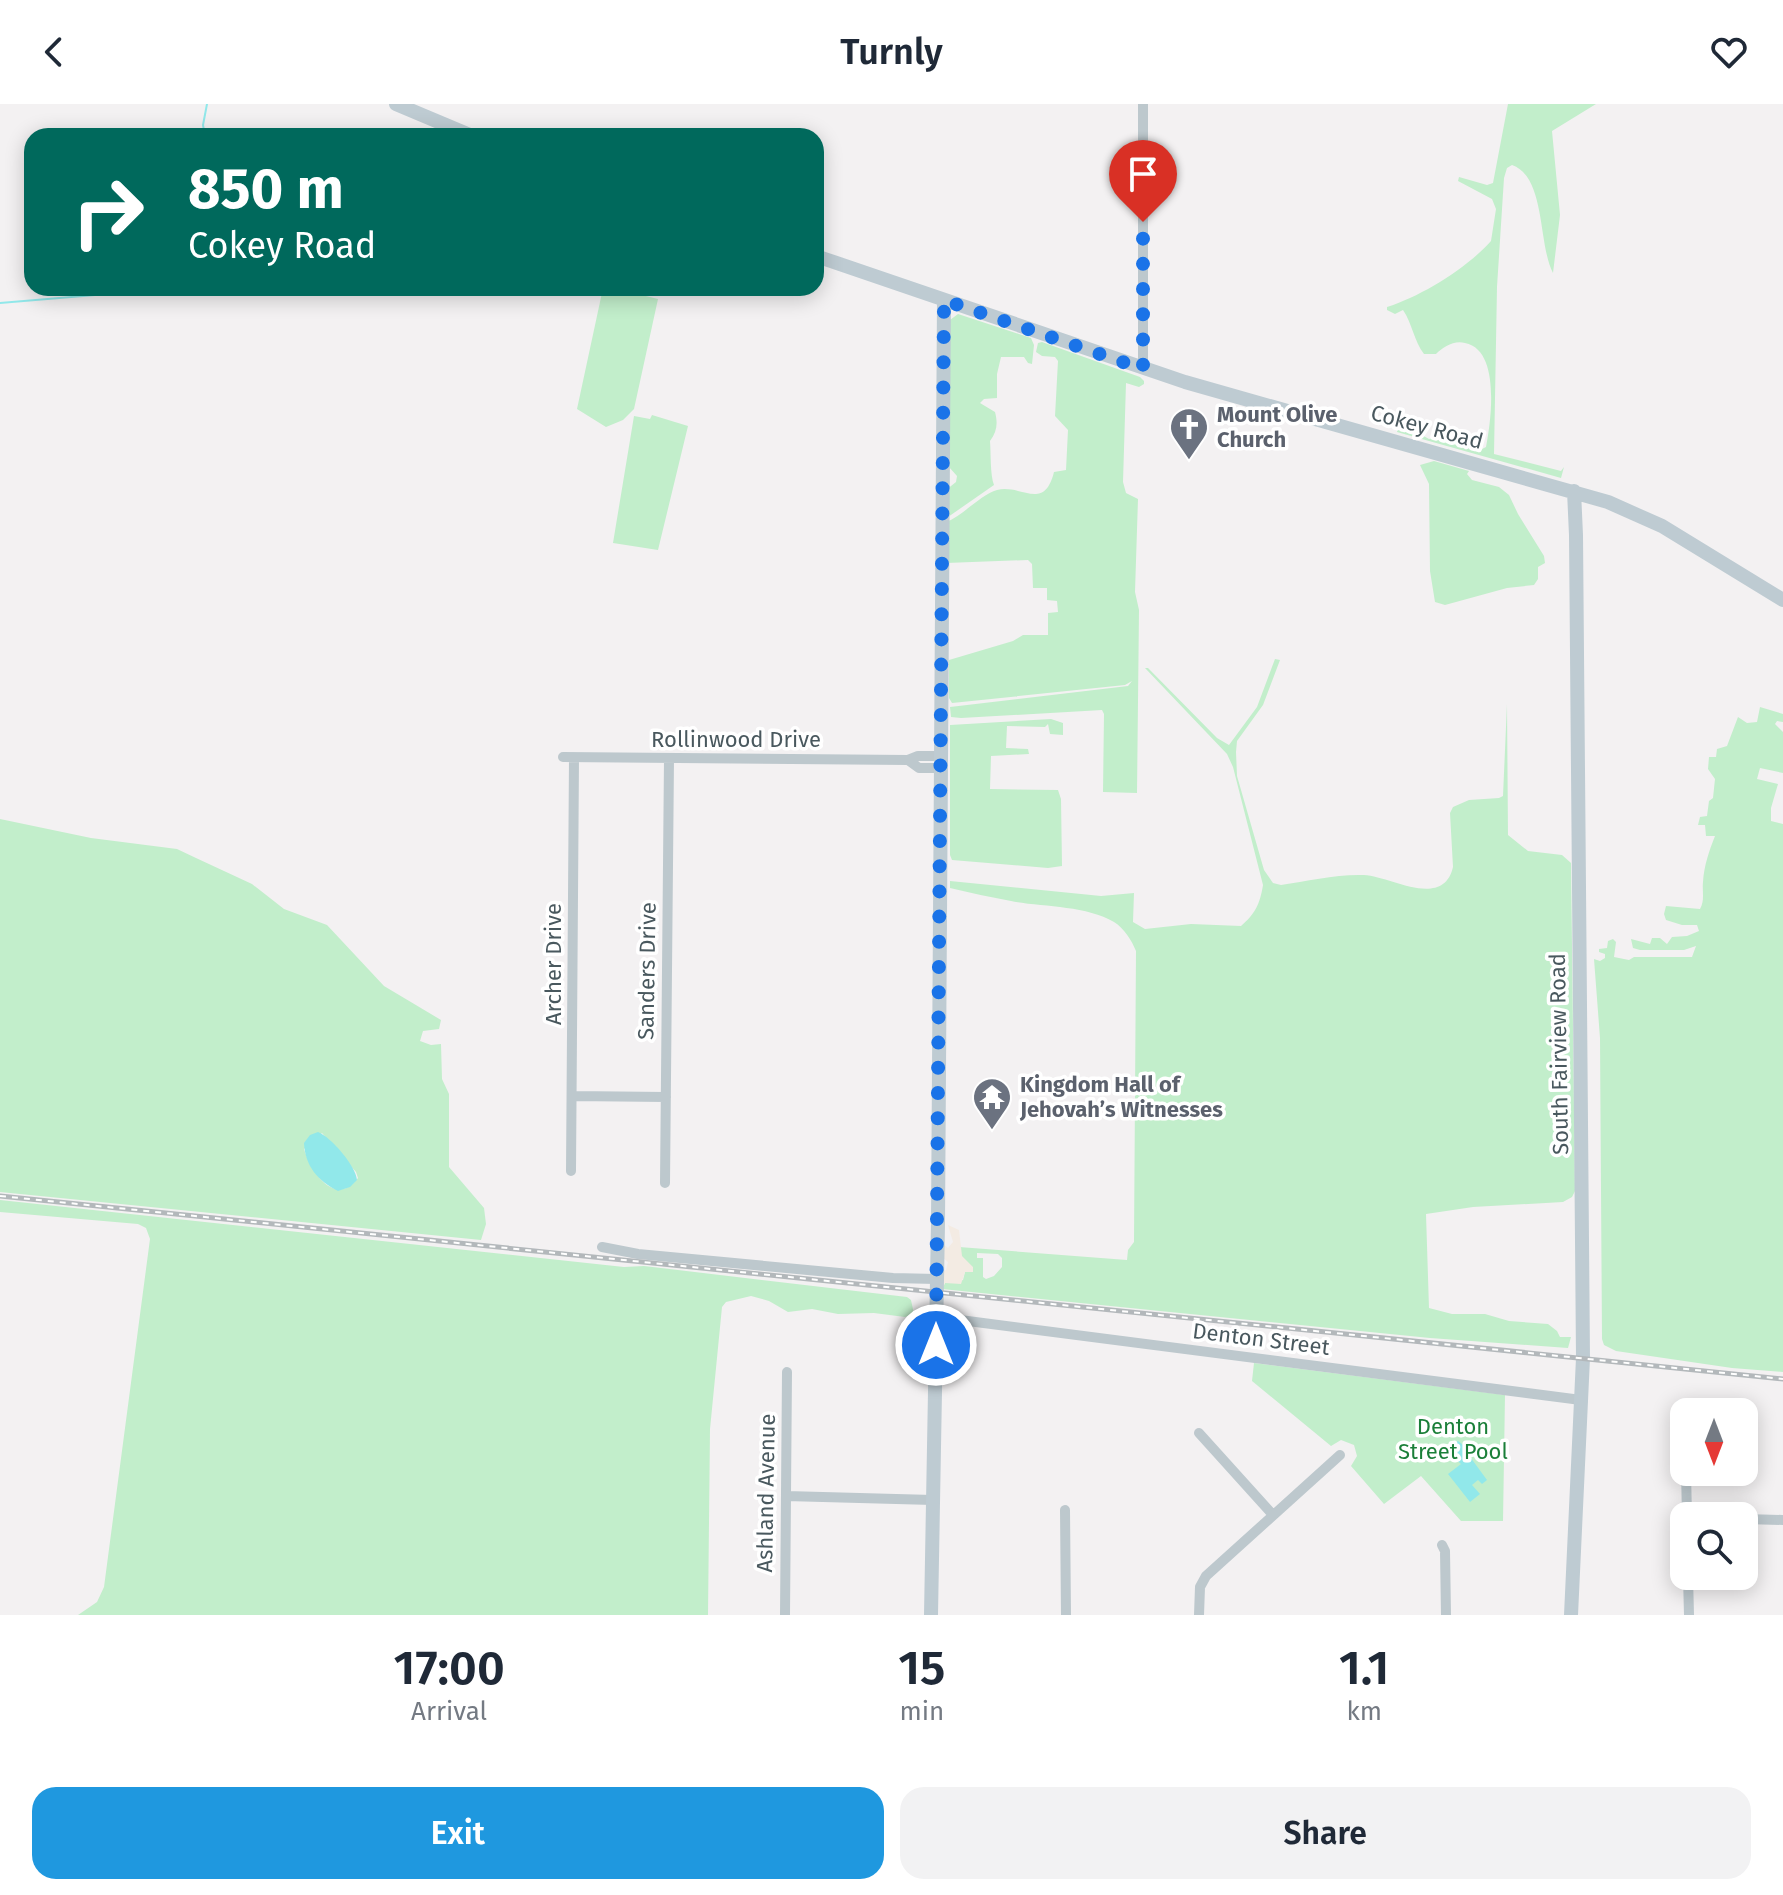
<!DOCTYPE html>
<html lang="en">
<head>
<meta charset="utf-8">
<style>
	body { margin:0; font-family:"Fira Sans",sans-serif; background:#f2f2f3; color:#1f2937; height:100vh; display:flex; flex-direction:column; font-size:30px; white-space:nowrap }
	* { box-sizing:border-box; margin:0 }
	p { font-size:26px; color:#747a83 }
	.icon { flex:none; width:44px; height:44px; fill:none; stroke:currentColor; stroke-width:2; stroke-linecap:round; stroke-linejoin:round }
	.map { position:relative; height:1511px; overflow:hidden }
	.details { display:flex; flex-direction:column; background:#fff; flex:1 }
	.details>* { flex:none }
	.hud { position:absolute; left:24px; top:24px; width:800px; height:168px; border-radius:24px; box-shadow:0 4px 20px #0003; background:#00695c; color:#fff; overflow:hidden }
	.needle { width:52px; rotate:180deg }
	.tools { position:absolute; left:1670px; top:1294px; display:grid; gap:16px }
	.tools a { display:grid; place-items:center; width:88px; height:88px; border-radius:16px; background:#fff; box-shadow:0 4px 20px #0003; font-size:40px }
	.pin { position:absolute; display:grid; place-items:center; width:68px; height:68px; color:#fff; margin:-82px -34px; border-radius:50% 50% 50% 0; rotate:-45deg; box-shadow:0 0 8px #0007 }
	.pin .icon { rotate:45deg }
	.me { position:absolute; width:88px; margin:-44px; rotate:0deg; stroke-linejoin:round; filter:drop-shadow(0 0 6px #0008) }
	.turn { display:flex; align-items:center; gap:28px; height:168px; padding:0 32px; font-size:36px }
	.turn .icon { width:104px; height:104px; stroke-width:2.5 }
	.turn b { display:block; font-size:56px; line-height:68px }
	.eta { display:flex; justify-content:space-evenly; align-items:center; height:136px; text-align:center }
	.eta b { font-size:48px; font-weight:600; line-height:56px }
	.cta { display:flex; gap:16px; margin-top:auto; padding:16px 32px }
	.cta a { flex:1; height:92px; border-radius:24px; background:#1f98df; color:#fff; font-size:32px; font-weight:600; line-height:92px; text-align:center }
	.cta a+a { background:#f2f2f3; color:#1f2937 }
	header { display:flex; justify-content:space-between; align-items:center; height:104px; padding:0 32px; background:#fff; font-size:36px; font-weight:600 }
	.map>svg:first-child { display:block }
	.green { fill:#c2eecb; fill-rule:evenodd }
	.sand { fill:#f3ebe3 }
	.water { fill:#91e8ea }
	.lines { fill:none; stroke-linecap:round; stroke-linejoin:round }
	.stream { stroke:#91e8ea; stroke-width:2 }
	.street { stroke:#bdc8cd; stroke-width:10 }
	.secondary { stroke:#becbd2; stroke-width:14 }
	.rail-casing { stroke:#b3b8bb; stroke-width:5 }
	.rail { stroke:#fff; stroke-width:2; stroke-dasharray:6; stroke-linecap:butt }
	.route { stroke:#1a73e8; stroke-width:14; stroke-dasharray:0 25.2 }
	.labels { text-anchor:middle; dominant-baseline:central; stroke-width:7; stroke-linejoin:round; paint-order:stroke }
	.worship-label { font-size:22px; font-weight:bold; fill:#5b616d; stroke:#fff; text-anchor:start }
	.street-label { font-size:22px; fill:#49585e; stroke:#fff }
	.park-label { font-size:22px; fill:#1b7f39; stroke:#fff }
</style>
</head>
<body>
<header><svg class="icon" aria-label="back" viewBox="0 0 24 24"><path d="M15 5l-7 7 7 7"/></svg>Turnly<svg class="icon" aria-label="heart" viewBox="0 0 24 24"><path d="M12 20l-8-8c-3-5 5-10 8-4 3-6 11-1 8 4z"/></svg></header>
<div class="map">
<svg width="1783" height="1511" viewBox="0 0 1783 1511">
	<rect width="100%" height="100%" fill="#f3f1f2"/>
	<path class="green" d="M 1508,0 L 1596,0 L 1552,27 L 1560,111 L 1553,169 C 1538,141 1546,73 1512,61 L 1507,64 L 1504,74 L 1497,183 L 1494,350 L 1561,367 L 1564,363 L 1561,374 L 1397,328 L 1398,322 L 1413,326 L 1429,335 L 1439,333 L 1478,347 L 1486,343 C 1491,317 1501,246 1465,239 C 1454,236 1443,243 1436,250 L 1424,250 C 1414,237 1412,219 1403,206 L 1395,210 L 1387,206 L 1387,203 C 1422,192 1467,164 1491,137 L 1496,105 L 1492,95 L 1458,77 L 1459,73 L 1487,81 L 1493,79 Z
		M 603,184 L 614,184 L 658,195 L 634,305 L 623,316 L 606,323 L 577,305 Z
		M 958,210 L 1031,234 L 1034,241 L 1032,260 L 1028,259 L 1024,253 L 1001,253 L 997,270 L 997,294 L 984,295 L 980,299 L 995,308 C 998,319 997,328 990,337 C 991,349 990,371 994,381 L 948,413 L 946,386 L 956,378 L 957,372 L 949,363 L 950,216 Z
		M 1042,238 L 1140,273 L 1144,277 L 1144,280 L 1139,283 L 1126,279 L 1123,378 L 1126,389 L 1138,395 L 1135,488 L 1139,506 L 1137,689 L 1103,688 L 1104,610 L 1102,606 L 961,614 L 951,613 L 950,603 L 1128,582 L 1132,577 L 1125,581 L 952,599 L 949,594 L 949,556 L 1013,537 L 1023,531 L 1048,531 L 1048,509 L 1058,508 L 1057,497 L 1047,496 L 1047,484 L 1033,484 L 1032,460 L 1028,456 L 946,459 L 947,418 C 963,411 982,390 997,386 C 1022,380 1044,408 1054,368 L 1066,366 L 1068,326 L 1055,312 L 1058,257 L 1055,253 L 1042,252 L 1036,248 L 1038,239 Z
		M 652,311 L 688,322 L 658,446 L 613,439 L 634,312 L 650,315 Z
		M 1434,357 L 1469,367 L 1467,370 L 1472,376 L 1499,383 L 1509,391 L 1518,410 L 1544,452 L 1545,459 L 1538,463 L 1538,475 L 1534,481 L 1507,484 L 1445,501 L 1435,498 L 1430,467 L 1429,380 L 1420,361 Z
		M 1275,555 L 1280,556 L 1263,601 L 1237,637 L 1236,648 L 1237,672 L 1264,766 L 1273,779 L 1281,781 C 1307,777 1337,770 1364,771 C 1390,772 1443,806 1453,763 L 1450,709 L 1453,703 L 1469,696 L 1499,694 L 1503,692 L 1507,600 L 1508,731 L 1528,747 L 1562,751 L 1571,759 L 1575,1087 L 1572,1093 L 1563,1098 L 1473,1103 L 1426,1110 L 1429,1204 L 1452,1210 L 1485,1210 L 1509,1217 L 1548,1220 L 1557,1227 L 1560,1233 L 1571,1233 L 1568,1244 L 1430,1234 L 942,1185 L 945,1179 L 963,1176 L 965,1168 L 959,1143 L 1127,1156 L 1128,1146 L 1134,1138 L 1136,847 C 1132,837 1124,824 1114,818 C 1086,801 1042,803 1011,797 C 991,793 970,789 950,784 L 950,777 L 1101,792 L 1134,789 L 1133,818 L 1145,825 L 1191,820 L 1241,822 C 1255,810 1260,800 1263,781 L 1233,663 L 1227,650 L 1145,564 L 1148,564 L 1217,634 L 1229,641 L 1257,603 ZM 977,1149 L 998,1150 L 1002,1154 L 1002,1163 L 994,1172 L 986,1175 L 983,1173 L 983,1154 L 977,1154 Z
		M 1760,603 L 1783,610 L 1783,618 L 1777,617 L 1775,620 L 1783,628 L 1783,669 L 1760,664 L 1757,675 L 1778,680 L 1771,704 L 1771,717 L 1783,720 L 1783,1268 L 1732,1264 L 1616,1247 L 1604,1241 L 1602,1235 L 1600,934 L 1594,855 L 1600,857 L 1605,854 L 1605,850 L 1599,848 L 1599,845 L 1607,844 L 1608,837 L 1613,835 L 1616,838 L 1614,853 L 1629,856 L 1634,853 L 1692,853 L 1696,842 L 1684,846 L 1640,846 L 1633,844 L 1631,835 L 1650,840 L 1652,834 L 1660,834 L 1667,840 L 1672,833 L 1687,832 L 1699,827 L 1697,821 L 1682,821 L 1666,816 L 1664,810 L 1666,802 L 1700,805 C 1705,796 1702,788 1703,778 C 1704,762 1709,747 1715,732 L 1706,732 L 1705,721 L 1698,721 L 1700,713 L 1707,712 L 1709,697 L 1713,694 L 1715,675 L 1708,665 L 1709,653 L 1716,653 L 1717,645 L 1727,642 L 1738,613 L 1747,619 L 1757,618 Z
		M 1051,615 L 1063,619 L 1063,631 L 1050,630 L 1048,620 L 1045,623 L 1007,622 L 1006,644 L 1028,645 L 1029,650 L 991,652 L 990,685 L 1058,686 L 1061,695 L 1062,762 L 1048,764 L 952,756 L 950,751 L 950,621 Z
		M 0,715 L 91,734 L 177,745 L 196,754 L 252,780 L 284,805 L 327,821 L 384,882 L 441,916 L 439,925 L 423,927 L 420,937 L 431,941 L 441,940 L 442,975 L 449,990 L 449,1063 L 484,1104 L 486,1120 L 481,1136 L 0,1088 ZM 322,1029 L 356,1068 L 358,1074 C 335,1104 311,1068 304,1045 Z
		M 0,1096 L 624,1163 L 644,1162 L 907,1193 L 911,1196 L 914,1210 L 905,1213 L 874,1209 L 838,1210 L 812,1205 L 788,1208 L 769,1197 L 751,1192 L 726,1198 L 722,1203 L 710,1325 L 708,1511 L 78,1511 L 97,1498 L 104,1483 L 150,1135 L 146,1124 L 138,1120 L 0,1108 Z
		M 1254,1259 L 1505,1291 L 1503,1417 L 1461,1417 L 1421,1372 L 1384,1400 L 1351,1362 L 1357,1352 L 1354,1341 L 1341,1336 L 1331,1342 L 1252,1277 Z"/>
	<path class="sand" d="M 948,1121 L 959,1126 L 962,1152 L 973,1163 L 973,1168 L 965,1168 L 961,1180 L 945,1179 L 942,1185 L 942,1167 L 946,1166 L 948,1158 L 942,1153 L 942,1139 L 948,1144 L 953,1138 Z"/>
	<path class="water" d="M 318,1028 C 331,1033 356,1062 357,1076 L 350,1083 L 338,1087 C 318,1077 305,1062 304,1039 L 310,1031 Z
		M 1458,1337 L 1466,1343 L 1468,1350 L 1487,1376 L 1482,1380 L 1478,1376 L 1472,1381 L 1480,1390 L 1470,1398 L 1448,1370 L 1461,1360 L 1449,1349 L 1450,1342 Z"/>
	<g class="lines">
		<path class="stream" d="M 205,32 L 203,21 L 207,0
			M 108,191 L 160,191 L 184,184
			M 0,199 L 95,191"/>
		<path class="street" d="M 1143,265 L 1143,0
			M 563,653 L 908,656 L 918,652 L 940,652
			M 908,656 L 919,664 L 940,664
			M 572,992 L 666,993
			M 571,1067 L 574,654
			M 665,1079 L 669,655
			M 602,1143 L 638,1150 L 893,1174 L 936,1175
			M 937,1213 L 1581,1296
			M 1680,1301 L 1684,1323
			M 1199,1329 L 1273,1411
			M 1686,1368 L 1687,1412
			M 786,1392 L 933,1396
			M 1065,1406 L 1066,1511
			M 1744,1415 L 1783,1416
			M 1442,1441 L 1445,1447 L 1446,1511
			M 1688,1472 L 1689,1511
			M 785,1511 L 787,1268
			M 1199,1511 L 1200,1483 L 1206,1472 L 1340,1351"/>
		<path class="secondary" d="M 396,0 L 472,32
			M 816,152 L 1185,278 L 1608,398 L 1662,422 L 1783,496
			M 931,1511 L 938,1120 L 944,196
			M 1571,1511 L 1583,1254 L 1576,431 L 1574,387"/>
		<g class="rail-casing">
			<path id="rail" d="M 0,1092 L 1783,1275"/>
		</g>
		<use href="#rail" class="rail"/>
	</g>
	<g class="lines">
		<path class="route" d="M 936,1241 L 944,196 L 1143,265 L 1143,118"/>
	</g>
	<defs>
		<g id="church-pin" transform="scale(2)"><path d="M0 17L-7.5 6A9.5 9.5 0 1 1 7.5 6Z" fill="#6b7280" stroke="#fff"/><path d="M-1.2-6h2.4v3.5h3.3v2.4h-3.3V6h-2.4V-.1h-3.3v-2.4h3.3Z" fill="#fff"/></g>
		<g id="temple-pin" transform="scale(2)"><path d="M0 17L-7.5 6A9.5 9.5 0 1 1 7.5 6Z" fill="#6b7280" stroke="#fff"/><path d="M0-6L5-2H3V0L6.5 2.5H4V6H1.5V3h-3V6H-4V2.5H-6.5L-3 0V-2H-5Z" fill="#fff"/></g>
	</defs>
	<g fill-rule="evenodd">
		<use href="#church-pin" x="1189" y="323"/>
		<use href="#temple-pin" x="992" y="993"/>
	</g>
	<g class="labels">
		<g class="worship-label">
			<text x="1217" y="310">Mount Olive<tspan x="1217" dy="25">Church</tspan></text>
			<text x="1020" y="980">Kingdom Hall of<tspan x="1020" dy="25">Jehovah’s Witnesses</tspan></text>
		</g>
		<g class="street-label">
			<text transform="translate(1427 323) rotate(15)">Cokey Road</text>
			<text x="736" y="635">Rollinwood Drive</text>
			<text transform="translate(553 860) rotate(-90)">Archer Drive</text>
			<text transform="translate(647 867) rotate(-89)">Sanders Drive</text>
			<text transform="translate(1559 950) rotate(-91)">South Fairview Road</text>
			<text transform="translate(1261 1235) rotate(7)">Denton Street</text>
			<text transform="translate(766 1389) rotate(-89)">Ashland Avenue</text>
		</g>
		<g class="park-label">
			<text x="1453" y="1322">Denton<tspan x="1453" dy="25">Street Pool</tspan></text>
		</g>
	</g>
</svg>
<div class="tools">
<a><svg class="needle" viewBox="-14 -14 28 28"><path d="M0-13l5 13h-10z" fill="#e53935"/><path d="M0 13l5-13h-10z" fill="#747a83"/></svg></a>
<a><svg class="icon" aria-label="search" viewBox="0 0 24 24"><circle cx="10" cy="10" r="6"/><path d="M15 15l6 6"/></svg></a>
</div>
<div class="pin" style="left:1143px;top:118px;background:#d93025"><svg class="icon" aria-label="arrive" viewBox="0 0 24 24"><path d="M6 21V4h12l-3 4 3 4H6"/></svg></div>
<svg class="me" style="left:936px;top:1241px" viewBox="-20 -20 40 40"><circle r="17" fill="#1a73e8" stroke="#fff" stroke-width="3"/><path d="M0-11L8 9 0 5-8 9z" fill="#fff"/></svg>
<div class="hud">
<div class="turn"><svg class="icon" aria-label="right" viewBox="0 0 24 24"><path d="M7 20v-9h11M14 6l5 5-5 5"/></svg><div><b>850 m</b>Cokey Road</div></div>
</div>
</div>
<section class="details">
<div class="eta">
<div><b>17:00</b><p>Arrival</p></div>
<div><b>15</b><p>min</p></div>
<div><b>1.1</b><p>km</p></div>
</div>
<div class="cta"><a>Exit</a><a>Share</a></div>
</section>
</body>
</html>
